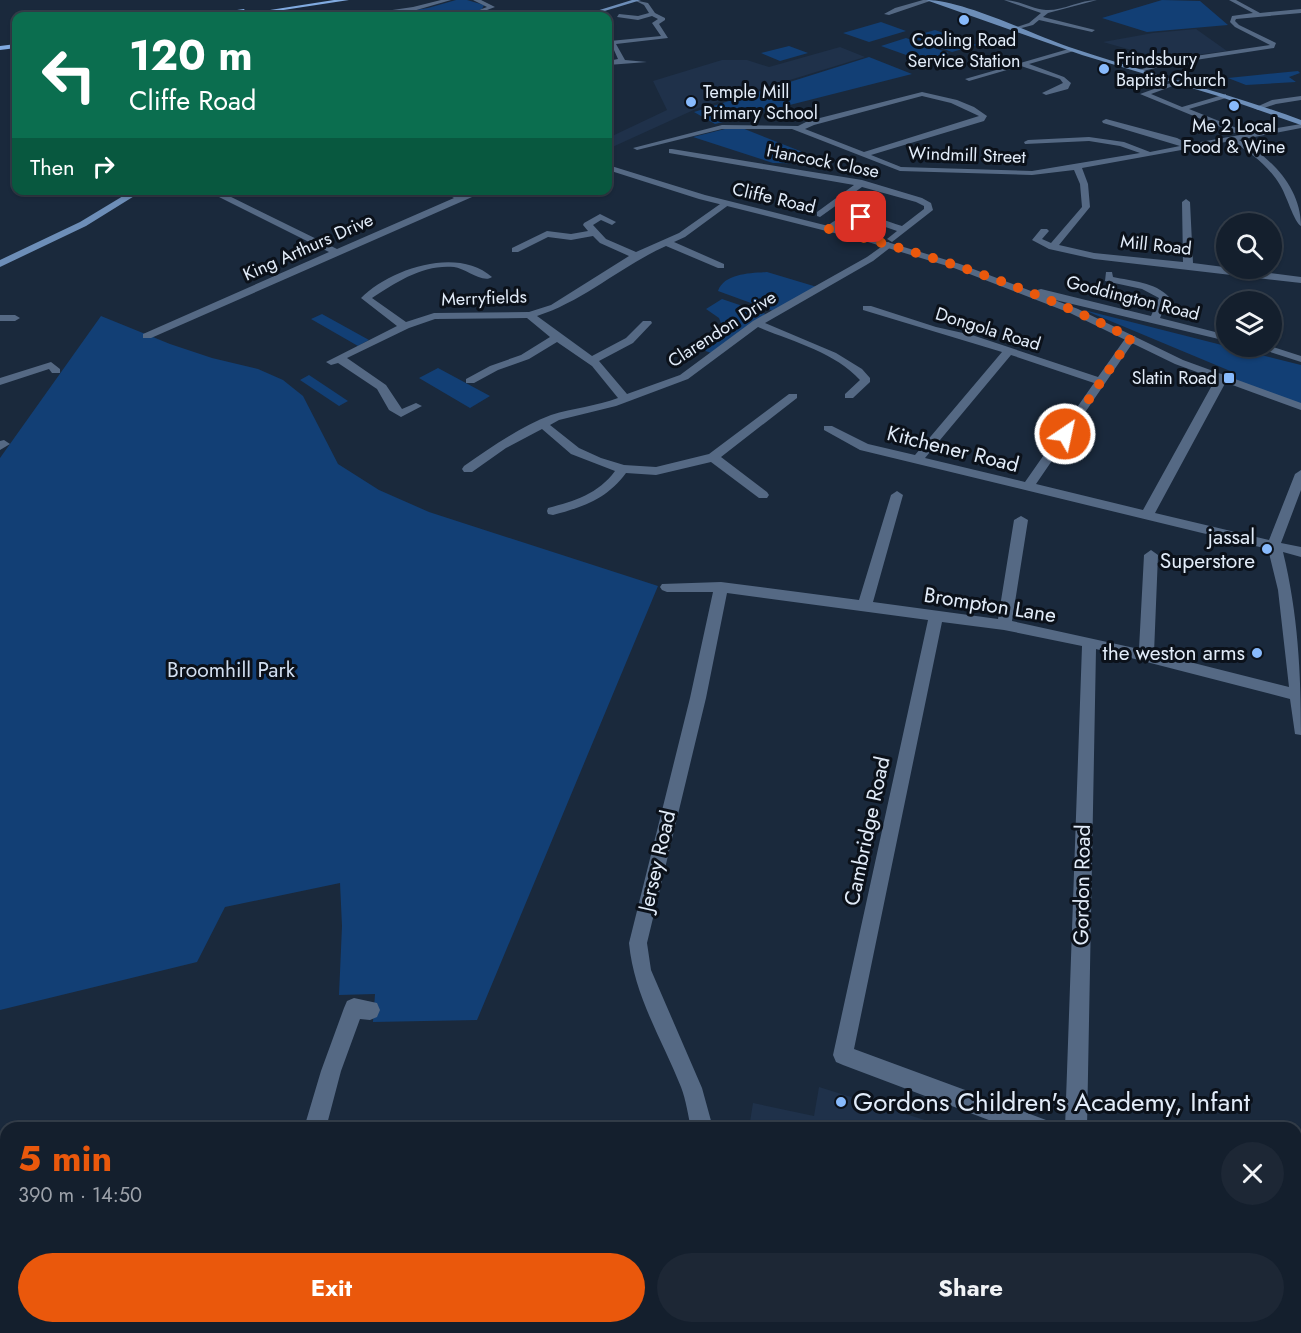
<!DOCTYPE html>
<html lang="en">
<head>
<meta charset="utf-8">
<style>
	body { margin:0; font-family:Jost,sans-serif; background:#1d2735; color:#f1f3f6; height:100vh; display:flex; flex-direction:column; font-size:22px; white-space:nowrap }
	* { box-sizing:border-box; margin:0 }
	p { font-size:20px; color:#9da2aa }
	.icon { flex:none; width:33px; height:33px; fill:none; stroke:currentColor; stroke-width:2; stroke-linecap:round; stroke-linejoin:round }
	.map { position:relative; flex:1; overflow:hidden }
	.drawer { position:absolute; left:0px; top:1122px; width:1302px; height:212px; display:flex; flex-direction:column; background:#141f2d; border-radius:18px 18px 0 0; box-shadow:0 2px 4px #0004,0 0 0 2px #333d49 }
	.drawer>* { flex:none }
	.hud { position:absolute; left:12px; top:12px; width:600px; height:183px; border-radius:12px; box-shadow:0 2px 4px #0004,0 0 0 2px #333d49; background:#0b6e4f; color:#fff; overflow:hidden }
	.fabs { position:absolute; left:1216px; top:213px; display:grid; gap:12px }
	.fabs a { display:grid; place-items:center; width:66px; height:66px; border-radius:50%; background:#141f2d; box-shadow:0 2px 4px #0004,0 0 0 2px #333d49; font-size:30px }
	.pin { position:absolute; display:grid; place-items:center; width:51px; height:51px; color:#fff; margin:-26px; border-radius:12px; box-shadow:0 3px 9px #0006 }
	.me { position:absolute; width:66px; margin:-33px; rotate:34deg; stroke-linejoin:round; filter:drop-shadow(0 0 4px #0008) }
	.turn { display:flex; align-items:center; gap:21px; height:126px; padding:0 18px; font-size:27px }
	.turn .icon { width:78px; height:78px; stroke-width:2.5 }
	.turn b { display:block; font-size:42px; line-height:51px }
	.then { display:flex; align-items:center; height:57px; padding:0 18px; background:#0003; gap:12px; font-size:22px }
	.round { display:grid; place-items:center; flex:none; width:63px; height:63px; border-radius:32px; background:#1d2735 }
	.head { display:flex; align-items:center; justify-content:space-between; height:102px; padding:0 18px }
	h1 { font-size:36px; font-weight:700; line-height:45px; color:#ea580c }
	.primary-button { display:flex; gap:12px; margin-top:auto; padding:12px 18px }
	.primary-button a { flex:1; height:69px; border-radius:36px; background:#ea580c; color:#fff; font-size:24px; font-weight:700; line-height:69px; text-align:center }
	.primary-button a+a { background:#1d2735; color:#f1f3f6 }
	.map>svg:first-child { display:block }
	.built { fill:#1f314a }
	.green { fill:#123f75 }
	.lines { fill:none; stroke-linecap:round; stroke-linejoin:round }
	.minor { fill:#556984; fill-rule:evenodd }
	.tertiary { fill:#556984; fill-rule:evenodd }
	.secondary { fill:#6d8eb8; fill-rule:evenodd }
	.primary { fill:#80aae0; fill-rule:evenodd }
	.route { stroke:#ea580c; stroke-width:10; stroke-dasharray:0 18 }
	.poi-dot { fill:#88bafc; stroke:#0b111a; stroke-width:2 }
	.labels { text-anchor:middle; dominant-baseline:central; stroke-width:6; stroke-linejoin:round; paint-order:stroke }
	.far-poi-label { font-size:18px; fill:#e2ecf9; stroke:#0b111a }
	.far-street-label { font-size:18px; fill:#e2ecf9; stroke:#0b111a }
	.street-label { font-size:21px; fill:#e2ecf9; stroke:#0b111a }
	.poi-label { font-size:21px; fill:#e2ecf9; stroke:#0b111a; text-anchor:end }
	.park-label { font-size:21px; fill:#d2dff1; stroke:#0b111a }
	.near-poi-label { font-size:26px; fill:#e2ecf9; stroke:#0b111a; text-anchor:start }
</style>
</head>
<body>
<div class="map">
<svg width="1301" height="1333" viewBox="0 0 1301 1333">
	<rect width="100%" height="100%" fill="#1a293c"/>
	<path class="built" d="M 1196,29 L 1227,51 L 1163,59 L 1103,42 L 1153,33 Z
		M 840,47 L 865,57 L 698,108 L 608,149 L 608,138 L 667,110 L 653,81 L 722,60 L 747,60 L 769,67 Z
		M 819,1087 L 944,1126 L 944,1128 L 749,1128 L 753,1103 L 814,1116 Z
		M 714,1328 L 1041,1328 L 1040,1333 L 713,1333 Z"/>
	<path class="green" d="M 456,0 L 467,0 L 484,5 L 482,9 L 462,16 L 393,16 L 389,14 L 428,8 Z
		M 1162,0 L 1200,1 L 1228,25 L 1147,32 L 1102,18 Z
		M 881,22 L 906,31 L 869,42 L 843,33 Z
		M 935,30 L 977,45 L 952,52 L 910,37 Z
		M 906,38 L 949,53 L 923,61 L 881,46 Z
		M 789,46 L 808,53 L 780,61 L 761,53 Z
		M 869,57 L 912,74 L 715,124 L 694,112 Z
		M 1298,71 L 1300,73 L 1289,77 L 1296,82 L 1246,85 L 1228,78 Z
		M 742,128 L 833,164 L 773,163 L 693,137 L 725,129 Z
		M 767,272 L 817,287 L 773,311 L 718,291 C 724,273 751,273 767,272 Z
		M 722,299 L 766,314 L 711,353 L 695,347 L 722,326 L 719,318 L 706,309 Z
		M 1084,310 L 1301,365 L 1301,404 L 1232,379 L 1235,373 Z
		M 322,314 L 369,340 L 358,346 L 311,319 Z
		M 101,316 L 170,344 L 212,358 L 258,369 L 283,380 L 303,396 L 338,464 L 379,490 L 429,512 L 658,586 L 477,1020 L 373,1022 L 375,994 L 339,995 L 342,926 L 340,883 L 225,907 L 197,962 L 0,1010 L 0,458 Z
		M 438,368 L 490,396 L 470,408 L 419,378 Z
		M 309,375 L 348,401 L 339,406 L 300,380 Z"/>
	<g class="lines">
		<path class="minor" d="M 441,0 L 451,0 L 413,11 L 351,16 L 413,7 Z
			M 473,0 L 481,0 L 495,7 L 471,16 L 464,16 L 487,7 Z
			M 634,0 L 648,3 L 655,13 L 665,18 L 665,20 L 659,24 L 668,38 L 616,44 L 625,60 L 647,62 L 608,65 L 608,61 L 618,59 L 610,41 L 661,36 L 652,23 L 658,19 L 652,16 L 638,20 L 617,17 L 619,14 L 638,16 L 649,13 L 644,5 Z
			M 923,0 L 933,0 L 889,15 L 884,14 L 895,8 Z
			M 1004,0 C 1019,0 1031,9 1046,10 C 1062,11 1080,0 1097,0 L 1048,13 L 1043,17 L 1095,30 L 1092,32 L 1039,20 L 1033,25 L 1014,30 L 1014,28 L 1029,23 L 1041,13 Z
			M 1229,0 L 1236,0 L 1260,13 L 1301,9 L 1301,13 L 1236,19 L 1235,21 L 1239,25 L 1276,43 L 1274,48 L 1176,63 L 1139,72 L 1139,70 L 1175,59 L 1270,45 L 1235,27 L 1230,22 L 1232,16 L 1253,13 Z
			M 1072,48 L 1074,51 L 1029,64 L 1064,77 L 1071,83 L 1068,89 L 1046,95 L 1042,93 L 1063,83 L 1060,79 L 1021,66 L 969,81 L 965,79 Z
			M 1179,80 L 1181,83 L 1151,94 L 1182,107 L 1226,94 L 1226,98 L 1189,109 L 1249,133 L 1301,124 L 1301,128 L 1239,140 C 1271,157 1301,188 1301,226 C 1294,222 1286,194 1280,185 C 1268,165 1250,152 1231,141 L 1082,168 L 1088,184 L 1090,207 L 1059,245 L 1094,253 L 1183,262 L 1182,202 L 1186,199 L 1190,202 L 1193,263 L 1301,277 L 1301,283 L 1094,259 L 1049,249 L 1032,240 L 1041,229 L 1047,229 L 1049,231 L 1042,239 L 1051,243 L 1082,207 L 1080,184 L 1074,170 L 1032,175 L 900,171 L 792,129 L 722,129 L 637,150 L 633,148 L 722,125 L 798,126 L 808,121 L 922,92 L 957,100 L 974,107 L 987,116 L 984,121 L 871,155 L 901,167 L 1032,171 L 1140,153 L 1120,146 L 1089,141 L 1025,144 L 1024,142 L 1028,140 L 1089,137 L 1124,142 L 1150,152 L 1180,146 L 1103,123 L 1102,121 L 1106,119 L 1177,138 L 1189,144 L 1240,135 L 1140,94 ZM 922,96 L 951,103 L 979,116 L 864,152 L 805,129 L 814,125 Z
			M 1301,96 L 1301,100 L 1276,104 L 1258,110 L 1254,108 L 1272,100 Z
			M 672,149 L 862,180 L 922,198 L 931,203 L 933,210 L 892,242 L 887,239 L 897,231 L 871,222 L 856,220 L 841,224 L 829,232 L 824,229 C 848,205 875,217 902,226 L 924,209 L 924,206 L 916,202 L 862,187 L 820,217 L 817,216 L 817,212 L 854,185 L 669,153 L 669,149 Z
			M 205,190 L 217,190 L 337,249 L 454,198 L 439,190 L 451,190 L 462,196 L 475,190 L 488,190 L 151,338 L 143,338 L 143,334 L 329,252 Z
			M 723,202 L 730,204 L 685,237 L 674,242 L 724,264 L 724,268 L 718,268 L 666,246 C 621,266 584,301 537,316 L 592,356 L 626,338 L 643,321 L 651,321 L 652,323 L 633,343 L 599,361 L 627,394 L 680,375 L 753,321 L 867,257 L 888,242 L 893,245 L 891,247 L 873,261 L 765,323 L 836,353 L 862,369 L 870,378 L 870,382 L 853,398 L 845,398 L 845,394 L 860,380 C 835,352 791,341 758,327 L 688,379 L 616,406 L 559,420 L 550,425 L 579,448 L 601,458 L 624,465 L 656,467 L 709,454 L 789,394 L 797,394 L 797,398 L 721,457 L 767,492 L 769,495 L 767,498 L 759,498 L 711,462 L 656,475 L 626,473 C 607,499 583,507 553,515 L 548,514 L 547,511 L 548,508 C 575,501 598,494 615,471 L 571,454 L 542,429 L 506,448 L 472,472 L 464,472 L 462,469 L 464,466 C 491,447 520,427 551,415 C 573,408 597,406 618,398 L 592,366 L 557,342 L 529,359 L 498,370 L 474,383 L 466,383 L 466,379 L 490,366 L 521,355 L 550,337 L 527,318 L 435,319 L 409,328 L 347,358 L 386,385 L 402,409 L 416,403 L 422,406 L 401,417 L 389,410 L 377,389 L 338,363 L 331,365 L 326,362 L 397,326 L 361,298 C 390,269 457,246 492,277 C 483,284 465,268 454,267 C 424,264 396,282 372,298 L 406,322 L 434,313 L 529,312 L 551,305 L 629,256 L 600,243 L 593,236 L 571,240 L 548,237 L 518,252 L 512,252 L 512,248 L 547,231 L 571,234 L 588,231 L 583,225 L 584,223 L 600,214 L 616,222 L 612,225 L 601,220 L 593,225 L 606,239 L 636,252 L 679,233 Z
			M 1106,272 L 1112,272 L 1113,277 C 1132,281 1155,282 1169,297 L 1160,318 L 1227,335 L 1227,341 L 1026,293 L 1041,289 L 1151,316 L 1159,298 L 1142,289 L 1105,281 Z
			M 863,306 L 871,306 L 936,327 L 972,335 L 1098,377 L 1127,336 L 1135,336 L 1136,338 L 1036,484 L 1143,510 L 1216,378 L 1222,375 L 1228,378 L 1155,513 L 1269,540 L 1295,474 L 1301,470 L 1301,490 L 1281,543 L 1301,547 L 1301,557 L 1283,552 C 1298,614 1301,672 1301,735 L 1295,734 L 1290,699 L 1096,649 L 1087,1128 L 1065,1128 L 1082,646 L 1004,630 L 942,622 L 854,1049 L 1038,1117 L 1046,1120 L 1049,1128 L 1010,1128 L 843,1065 L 836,1062 L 833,1055 L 928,620 L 727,593 L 706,698 L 647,943 L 651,970 L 702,1088 L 713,1128 L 691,1128 C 688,1115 686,1100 681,1087 C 662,1039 634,996 629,943 L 690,698 L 713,592 L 667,592 L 662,590 L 660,587 L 662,584 L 721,582 L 859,600 L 891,495 L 897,491 L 903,495 L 873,602 L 998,619 L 1014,520 L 1021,516 L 1028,520 L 1012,621 L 1139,649 L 1144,555 L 1151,550 L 1158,555 L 1154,653 L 1289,687 L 1278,590 L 1268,549 L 860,450 L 824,430 L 824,426 L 832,426 L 868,444 L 915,455 L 1002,352 L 863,310 ZM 1011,355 L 1094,383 L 1025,482 L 925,458 Z
			M 0,315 L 15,315 L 20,318 L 15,321 L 0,321 Z
			M 1252,346 L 1270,346 L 1301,356 L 1301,362 Z
			M 51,362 L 60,369 L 60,373 L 52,373 L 49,369 L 0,385 L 0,378 Z
			M 4,440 L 10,444 L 0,450 L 0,441 Z
			M 354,998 L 377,1003 L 380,1010 L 377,1017 L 370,1020 L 360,1019 L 341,1071 L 326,1128 L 304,1128 L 321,1071 L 344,1008 L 347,1001 Z
			M 0,1276 L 6,1279 L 6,1303 L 0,1300 Z
			M 72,1328 L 106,1328 L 108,1333 L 74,1333 Z
			M 250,1328 L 274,1328 L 273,1333 L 249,1333 Z
			M 690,1328 L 714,1328 L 714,1333 L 690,1333 Z
			M 1064,1328 L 1099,1328 L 1101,1333 L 1066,1333 Z"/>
		<path class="tertiary" d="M 608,165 L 705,195 L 864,235 L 960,264 L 1078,309 L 1183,360 L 1301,403 L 1301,410 L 1175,364 L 1070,313 L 954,268 L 858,239 L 699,199 L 608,170 Z"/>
		<path class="secondary" d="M 632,0 L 641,0 L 588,16 L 580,16 Z
			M 926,0 C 963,0 1032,34 1069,47 C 1146,73 1225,92 1301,120 L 1301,125 L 1218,96 L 1082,55 Z
			M 133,190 L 144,190 L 86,226 L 0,267 L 0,260 L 80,222 Z"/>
		<path class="primary" d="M 334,0 L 349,0 L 244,16 L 232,16 Z
			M 244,9 L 246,12 L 206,16 L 209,14 Z
			M 16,44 L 16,48 L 0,50 L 0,46 Z"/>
	</g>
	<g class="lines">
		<path class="route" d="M 861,217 L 845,217 L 829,229 C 933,255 1036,289 1131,338 L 1065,434"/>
	</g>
	<g class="poi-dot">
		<circle cx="964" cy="20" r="6"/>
		<circle cx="1104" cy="69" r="6"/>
		<circle cx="691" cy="102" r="6"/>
		<circle cx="1234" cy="106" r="6"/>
		<rect x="1223" y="372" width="12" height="12" rx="3"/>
		<circle cx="1267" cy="549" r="6"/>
		<circle cx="1257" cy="653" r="6"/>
		<circle cx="841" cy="1102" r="6"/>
	</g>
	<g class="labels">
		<g class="far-poi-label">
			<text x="964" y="40">Cooling Road<tspan x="964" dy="21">Service Station</tspan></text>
			<text x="1116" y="59" text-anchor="start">Frindsbury<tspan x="1116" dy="21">Baptist Church</tspan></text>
			<text x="703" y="92" text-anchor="start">Temple Mill<tspan x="703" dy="21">Primary School</tspan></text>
			<text x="1234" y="126">Me 2 Local<tspan x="1234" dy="21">Food &amp; Wine</tspan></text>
			<text x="1217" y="378" text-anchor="end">Slatin Road</text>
		</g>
		<g class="far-street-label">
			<text transform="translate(967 155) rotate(2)">Windmill Street</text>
			<text transform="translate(823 161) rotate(11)">Hancock Close</text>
			<text transform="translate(774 198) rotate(13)">Cliffe Road</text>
			<text transform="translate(1156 245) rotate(6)">Mill Road</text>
			<text transform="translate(308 247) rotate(-24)">King Arthurs Drive</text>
			<text transform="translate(484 298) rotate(-2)">Merryfields</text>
			<text transform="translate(1133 298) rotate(14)">Goddington Road</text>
			<text transform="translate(722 329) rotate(-33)">Clarendon Drive</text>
			<text transform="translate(988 329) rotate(17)">Dongola Road</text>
		</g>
		<g class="street-label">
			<text transform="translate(953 449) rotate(14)">Kitchener Road</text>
			<text transform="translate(990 605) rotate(9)">Brompton Lane</text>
			<text transform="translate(867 831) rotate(-78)">Cambridge Road</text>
			<text transform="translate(657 861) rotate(-77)">Jersey Road</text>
			<text transform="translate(1082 885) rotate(-89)">Gordon Road</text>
		</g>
		<g class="poi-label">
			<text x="1255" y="537">jassal<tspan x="1255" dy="24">Superstore</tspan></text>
			<text x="1245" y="653">the weston arms</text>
		</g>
		<g class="park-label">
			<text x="231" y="670">Broomhill Park</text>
		</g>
		<g class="near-poi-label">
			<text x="853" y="1102">Gordons Children's Academy, Infant</text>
		</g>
	</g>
</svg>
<div class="fabs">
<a><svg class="icon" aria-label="search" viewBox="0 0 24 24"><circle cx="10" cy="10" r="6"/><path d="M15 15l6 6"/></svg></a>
<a><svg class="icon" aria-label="layers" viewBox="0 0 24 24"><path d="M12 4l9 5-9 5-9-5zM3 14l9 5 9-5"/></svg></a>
</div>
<div class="pin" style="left:861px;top:217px;background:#d93025"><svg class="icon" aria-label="arrive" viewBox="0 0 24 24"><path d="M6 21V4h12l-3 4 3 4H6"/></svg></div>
<svg class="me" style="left:1065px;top:434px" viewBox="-20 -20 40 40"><circle r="17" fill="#ea580c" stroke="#fff" stroke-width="3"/><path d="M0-11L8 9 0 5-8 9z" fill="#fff"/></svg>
<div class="hud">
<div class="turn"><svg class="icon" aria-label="left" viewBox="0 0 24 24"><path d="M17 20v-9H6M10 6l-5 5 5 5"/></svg><div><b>120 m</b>Cliffe Road</div></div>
<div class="then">Then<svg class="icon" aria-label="right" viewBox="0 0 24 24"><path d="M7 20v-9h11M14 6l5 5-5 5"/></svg></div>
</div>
<section class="drawer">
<div class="head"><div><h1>5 min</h1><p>390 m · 14:50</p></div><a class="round"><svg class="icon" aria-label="close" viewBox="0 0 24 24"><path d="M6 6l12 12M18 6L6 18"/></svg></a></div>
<div class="primary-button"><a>Exit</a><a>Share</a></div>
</section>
</div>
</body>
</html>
